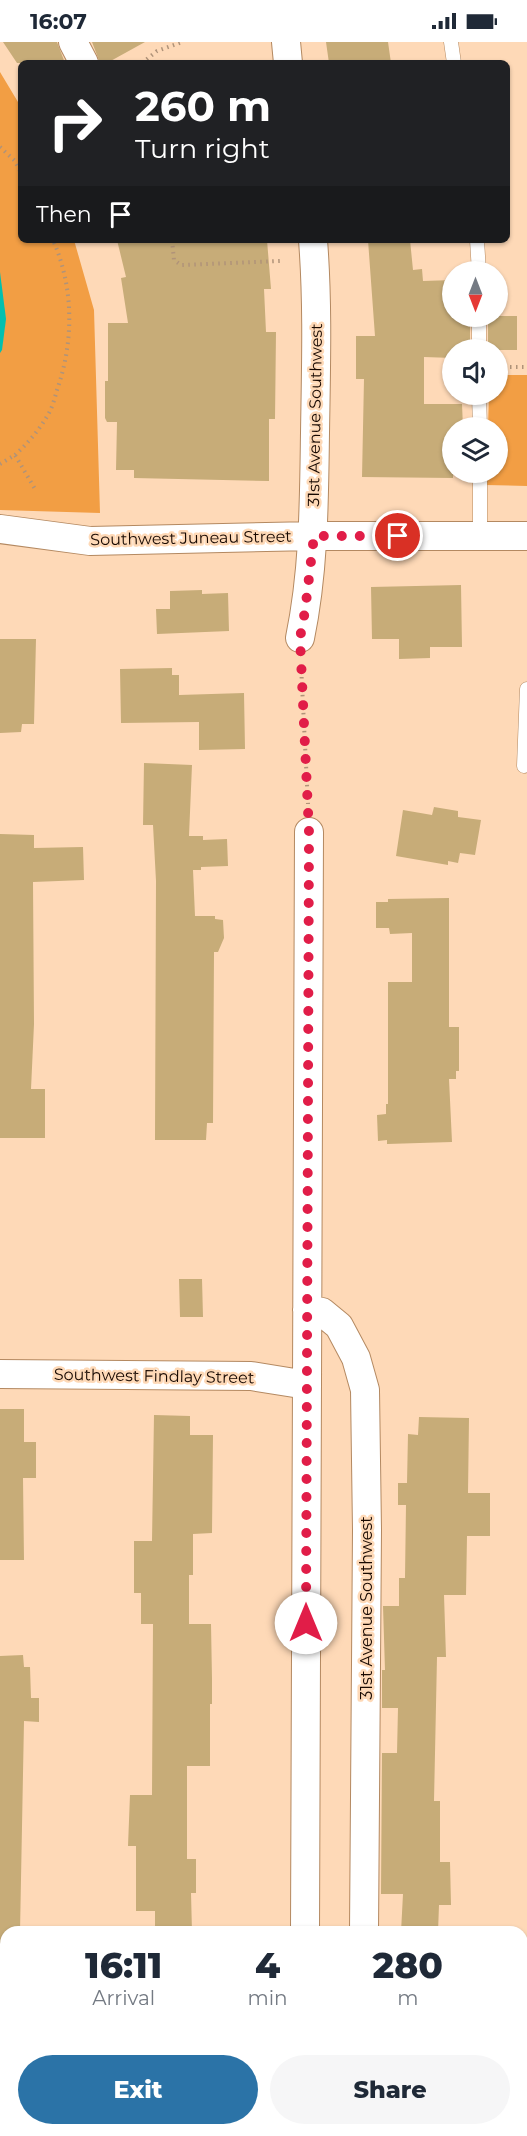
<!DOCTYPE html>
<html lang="en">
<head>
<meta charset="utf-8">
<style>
	body { margin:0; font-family:Montserrat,sans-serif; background:#f6f6f7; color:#1f2937; height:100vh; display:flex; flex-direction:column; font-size:22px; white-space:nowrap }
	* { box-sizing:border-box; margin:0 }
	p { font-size:20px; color:#747a83 }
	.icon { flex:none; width:33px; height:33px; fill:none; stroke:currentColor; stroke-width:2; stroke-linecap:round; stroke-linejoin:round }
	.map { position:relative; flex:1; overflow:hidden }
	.sheet { position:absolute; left:0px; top:1884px; width:528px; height:210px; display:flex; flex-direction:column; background:#fff; border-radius:18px 18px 0 0; box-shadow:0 2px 4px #0004 }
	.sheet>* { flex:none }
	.top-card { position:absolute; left:18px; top:18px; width:492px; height:183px; border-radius:9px; box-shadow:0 2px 4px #0004; background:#202124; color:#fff; overflow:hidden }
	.needle { width:39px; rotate:180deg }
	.buttons { position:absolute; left:442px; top:219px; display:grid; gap:12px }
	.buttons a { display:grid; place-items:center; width:66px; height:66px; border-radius:50%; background:#fff; box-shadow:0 2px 4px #0004; font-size:30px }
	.pin { position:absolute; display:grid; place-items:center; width:51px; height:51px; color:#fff; margin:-26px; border:3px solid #fff; border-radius:50%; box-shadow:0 2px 6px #0007 }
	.me { position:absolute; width:66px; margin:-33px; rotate:0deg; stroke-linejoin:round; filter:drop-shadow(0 0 4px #0008) }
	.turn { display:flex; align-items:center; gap:21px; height:126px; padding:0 18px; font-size:27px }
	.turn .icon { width:78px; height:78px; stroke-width:2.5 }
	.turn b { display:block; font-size:42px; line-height:51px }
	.then { display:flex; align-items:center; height:57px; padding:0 18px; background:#0003; gap:12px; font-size:22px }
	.eta { display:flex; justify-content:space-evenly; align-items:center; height:102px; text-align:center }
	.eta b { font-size:36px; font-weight:800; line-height:42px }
	.primary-button { display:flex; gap:12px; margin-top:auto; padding:12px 18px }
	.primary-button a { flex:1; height:69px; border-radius:36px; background:#2b73a7; color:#fff; font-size:24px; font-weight:800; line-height:69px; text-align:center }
	.primary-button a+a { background:#f6f6f7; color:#1f2937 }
	.status { display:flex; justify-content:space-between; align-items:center; height:42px; padding:0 30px; background:#fff; direction:ltr }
	.status svg { height:16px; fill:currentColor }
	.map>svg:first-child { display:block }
	.green { fill:#f29e44 }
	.water { fill:#03c0af }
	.building { fill:#c7ac78 }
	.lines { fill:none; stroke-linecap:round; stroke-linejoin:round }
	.service-casing { stroke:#b48961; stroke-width:15 }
	.minor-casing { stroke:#b48961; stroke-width:30 }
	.path { stroke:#b09379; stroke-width:4; stroke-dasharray:1.5 4.5; stroke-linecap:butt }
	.service { stroke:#fff; stroke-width:14 }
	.minor { stroke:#fff; stroke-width:28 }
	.route { stroke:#e11d48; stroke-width:10; stroke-dasharray:0 18 }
	.labels { text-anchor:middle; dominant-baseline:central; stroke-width:5; stroke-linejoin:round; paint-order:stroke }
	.street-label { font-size:16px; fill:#170800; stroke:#fed9b7 }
</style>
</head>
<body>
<div class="status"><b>16:07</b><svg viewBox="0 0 49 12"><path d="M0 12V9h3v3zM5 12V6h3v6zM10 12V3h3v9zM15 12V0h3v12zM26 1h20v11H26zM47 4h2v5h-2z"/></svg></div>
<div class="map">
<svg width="527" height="2094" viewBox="0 0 527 2094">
	<rect width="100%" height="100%" fill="#fed9b7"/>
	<path class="green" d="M 0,30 L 21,65 L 21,198 L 74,198 L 94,268 L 100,471 L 0,468 Z
		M 498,333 L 527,333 L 527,444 L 486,443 L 487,431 L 498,430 L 498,386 L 488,385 L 489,353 L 498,352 Z"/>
	<path class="water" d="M 0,230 L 6,277 L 2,308 L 0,311 Z"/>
	<path class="building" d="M 3,0 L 57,0 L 65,21 L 17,21 Z
		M 92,0 L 145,0 L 107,21 L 100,21 Z
		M 326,0 L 388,0 L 391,21 L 329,21 Z
		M 117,198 L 267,198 L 271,247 L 264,247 L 266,290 L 276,290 L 275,377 L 269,377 L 269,439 L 134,436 L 134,428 L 116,428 L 117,380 L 107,380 L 105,376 L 105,339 L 108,339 L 108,281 L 128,281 L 121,236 L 126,235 Z
		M 368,198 L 410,198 L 413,228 L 422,227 L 423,239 L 453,238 L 453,274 L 470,274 L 470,308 L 453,308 L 453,316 L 424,315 L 424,362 L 462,362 L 463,386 L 453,386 L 453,436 L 362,435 L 364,337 L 356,337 L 356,294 L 375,294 Z
		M 488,274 L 517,274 L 517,308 L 488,308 Z
		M 461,543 L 462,605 L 430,605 L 430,616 L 399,617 L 399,597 L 372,597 L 371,545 Z
		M 202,548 L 202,552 L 228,551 L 229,589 L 157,592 L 156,567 L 170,567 L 170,549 Z
		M 0,597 L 36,597 L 34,682 L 22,682 L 21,690 L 0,691 Z
		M 172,626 L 172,633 L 179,633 L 179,653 L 244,651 L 245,707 L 199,708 L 199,680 L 121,681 L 120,627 Z
		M 144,721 L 192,723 L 189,794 L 203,794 L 203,798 L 227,797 L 228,824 L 201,825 L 201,828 L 193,828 L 195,874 L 215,874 L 215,877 L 223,878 L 224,896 L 218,910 L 214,910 L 213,1081 L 207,1081 L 206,1098 L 155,1098 L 156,839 L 153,783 L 143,783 Z
		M 434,765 L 458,769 L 458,775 L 481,778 L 475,813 L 460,811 L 458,821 L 448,819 L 448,823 L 396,814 L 403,768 L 432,773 Z
		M 0,792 L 34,793 L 34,806 L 83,805 L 84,838 L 33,840 L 34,982 L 31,1047 L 45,1047 L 45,1096 L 0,1096 Z
		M 449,856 L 449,985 L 459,985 L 459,1029 L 456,1029 L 456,1037 L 449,1037 L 452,1100 L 387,1102 L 387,1098 L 378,1099 L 377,1073 L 386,1072 L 386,1062 L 388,1062 L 388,940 L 412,940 L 412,891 L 390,892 L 389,886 L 376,886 L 376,860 L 388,860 L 388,857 Z
		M 179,1237 L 202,1237 L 203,1275 L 180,1275 Z
		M 0,1367 L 24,1367 L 24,1400 L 36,1400 L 36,1436 L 23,1436 L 24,1518 L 0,1518 Z
		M 154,1373 L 190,1374 L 190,1393 L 213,1393 L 212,1491 L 193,1492 L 193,1533 L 189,1533 L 189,1582 L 211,1582 L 212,1637 L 212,1662 L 210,1662 L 210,1724 L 187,1724 L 187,1817 L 196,1817 L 196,1851 L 191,1851 L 192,1890 L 155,1890 L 155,1869 L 136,1869 L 136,1804 L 128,1804 L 130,1753 L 152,1753 L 153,1582 L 141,1582 L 141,1551 L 134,1551 L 134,1499 L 152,1499 Z
		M 419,1375 L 469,1376 L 468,1451 L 490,1451 L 490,1494 L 467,1494 L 466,1553 L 444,1553 L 446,1615 L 437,1615 L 434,1759 L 440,1759 L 440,1820 L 450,1820 L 451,1863 L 439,1863 L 438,1890 L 401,1890 L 403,1852 L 381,1852 L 382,1711 L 397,1711 L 398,1666 L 382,1666 L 382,1628 L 385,1628 L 383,1564 L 399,1564 L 399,1536 L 405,1536 L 406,1463 L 398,1463 L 398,1441 L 407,1441 L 408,1392 L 418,1393 Z
		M 23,1613 L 24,1625 L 30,1625 L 31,1656 L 39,1656 L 39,1680 L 24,1679 L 20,1890 L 6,1890 L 6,1907 L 0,1907 L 0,1614 Z"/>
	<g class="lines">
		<g class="service-casing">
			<path id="service" d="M 451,0 L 454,21
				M 477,198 L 479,230
				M 479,274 L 479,308
				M 479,352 L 480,386
				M 480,430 L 480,494
				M 524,724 L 527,647"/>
		</g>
		<g class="minor-casing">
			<path id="minor" d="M 73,0 L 84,21
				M 286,0 L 288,21
				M 0,487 L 90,499 L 314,494 L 527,494
				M 300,596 C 314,528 314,460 315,391 C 316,326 318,262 313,198
				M 307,1268 L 322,1270 L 339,1284 L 356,1316 L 365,1348 L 367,1488 L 364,1890
				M 0,1332 L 251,1334 L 307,1343
				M 305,1890 L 309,790
				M 304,2094 L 304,2088
				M 363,2094 L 364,2088"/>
		</g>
		<path class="path" d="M 142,21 L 157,9 L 182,0
			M 0,105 L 15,119 L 21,131
			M 172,198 L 174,218 L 181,223 L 281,219
			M 498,325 L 527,325
			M 15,413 C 29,400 41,386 50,369 C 53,363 55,355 57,348 C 74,299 74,246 53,198
			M 0,422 L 15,413 L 35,447
			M 301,623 L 308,762"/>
		<use href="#service" class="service"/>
		<use href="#minor" class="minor"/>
	</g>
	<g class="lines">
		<path class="route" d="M 306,1581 L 309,790 L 300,596 L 305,569 L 314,494 L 398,494"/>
	</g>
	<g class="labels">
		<g class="street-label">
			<text transform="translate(315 373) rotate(-89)">31st Avenue Southwest</text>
			<text transform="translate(191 496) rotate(-1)">Southwest Juneau Street</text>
			<text transform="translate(154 1334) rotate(1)">Southwest Findlay Street</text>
			<text transform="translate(366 1566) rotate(-90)">31st Avenue Southwest</text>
		</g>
	</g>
</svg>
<div class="buttons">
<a><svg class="needle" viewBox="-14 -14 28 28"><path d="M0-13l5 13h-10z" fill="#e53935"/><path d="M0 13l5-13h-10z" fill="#747a83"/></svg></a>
<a><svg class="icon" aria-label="sound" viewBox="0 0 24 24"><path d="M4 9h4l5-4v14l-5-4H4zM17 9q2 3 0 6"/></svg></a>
<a><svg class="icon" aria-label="layers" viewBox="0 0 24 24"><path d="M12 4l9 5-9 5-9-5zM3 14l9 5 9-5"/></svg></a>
</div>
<div class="pin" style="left:398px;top:494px;background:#d93025"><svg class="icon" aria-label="arrive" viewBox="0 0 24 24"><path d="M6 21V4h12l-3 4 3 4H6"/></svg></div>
<svg class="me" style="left:306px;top:1581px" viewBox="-20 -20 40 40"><circle r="19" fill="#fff"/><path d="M0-13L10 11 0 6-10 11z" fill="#e11d48"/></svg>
<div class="top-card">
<div class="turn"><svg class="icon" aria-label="right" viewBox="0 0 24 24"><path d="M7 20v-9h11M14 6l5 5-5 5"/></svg><div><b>260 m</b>Turn right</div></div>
<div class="then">Then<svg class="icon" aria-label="arrive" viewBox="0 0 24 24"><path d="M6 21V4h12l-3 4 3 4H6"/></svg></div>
</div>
<section class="sheet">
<div class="eta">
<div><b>16:11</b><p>Arrival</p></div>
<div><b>4</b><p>min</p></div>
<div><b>280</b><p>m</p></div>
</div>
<div class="primary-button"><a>Exit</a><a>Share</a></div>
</section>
</div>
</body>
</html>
